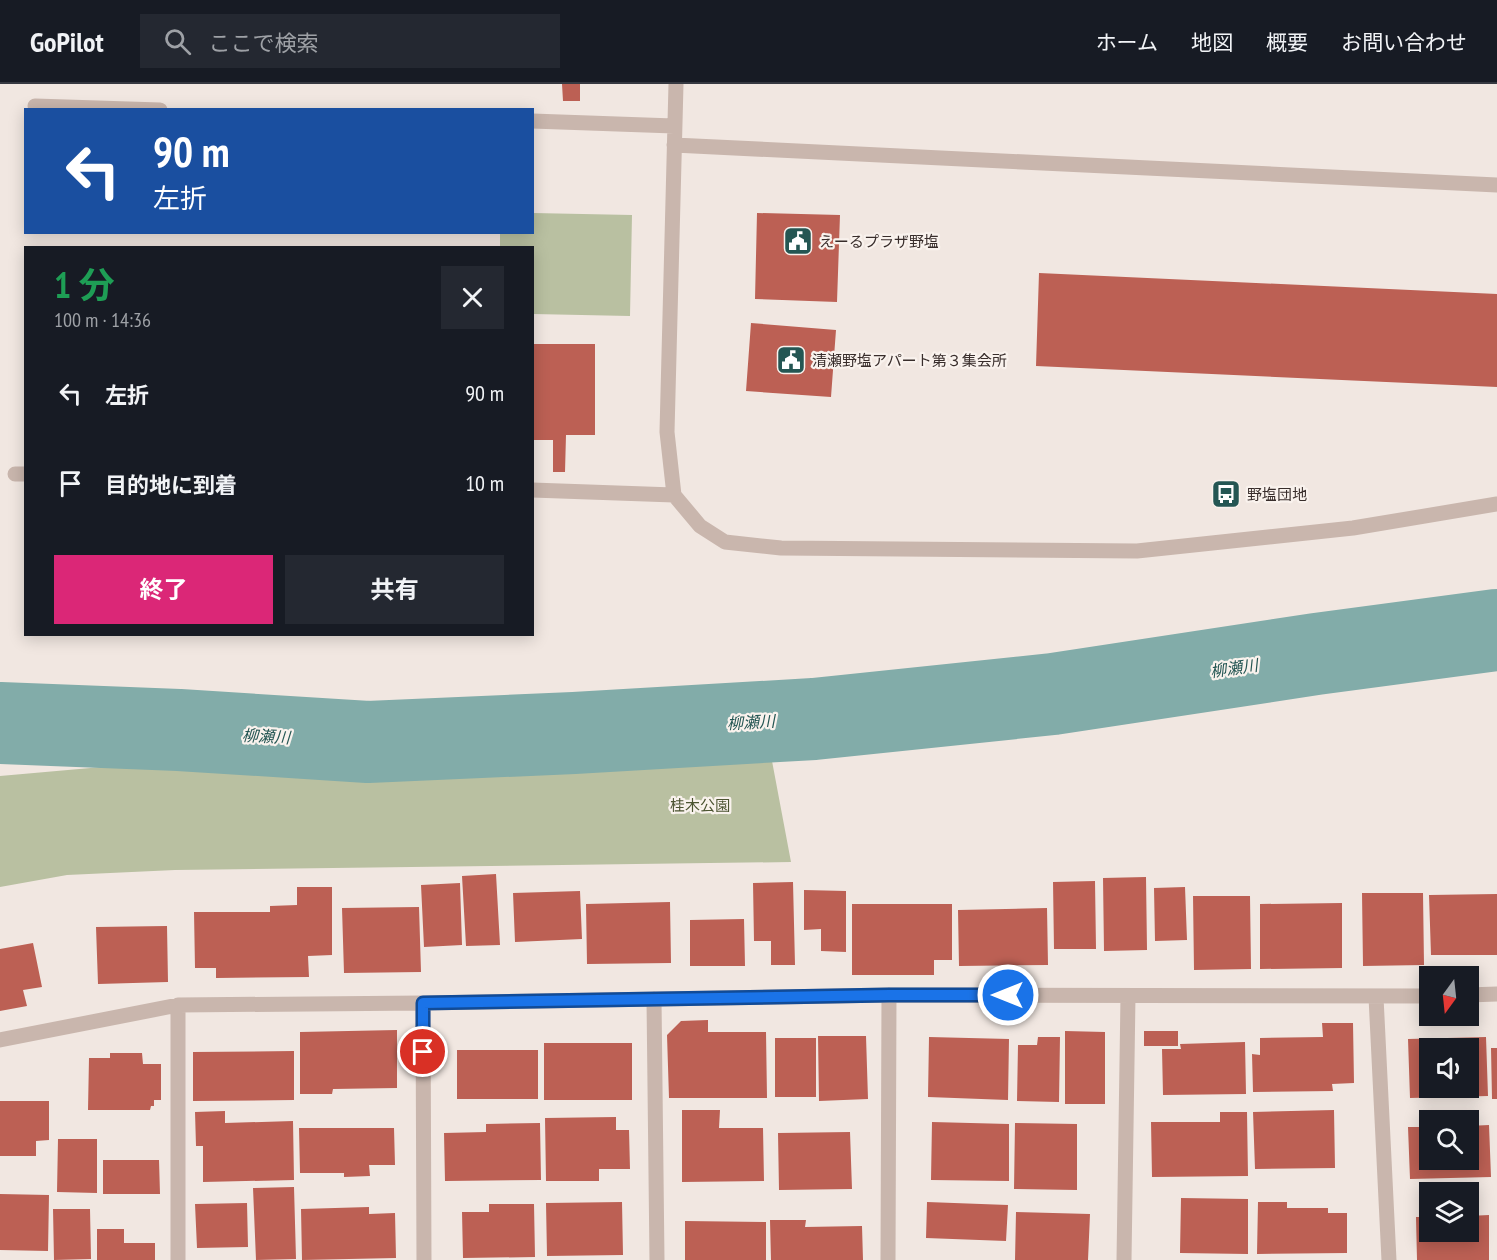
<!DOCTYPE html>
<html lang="ja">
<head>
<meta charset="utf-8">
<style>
	body { margin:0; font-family:"PT Sans Narrow","Noto Sans JP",sans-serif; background:#242831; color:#f1f3f6; height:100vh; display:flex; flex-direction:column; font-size:22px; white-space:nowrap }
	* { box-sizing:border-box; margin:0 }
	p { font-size:20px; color:#9ea1a6 }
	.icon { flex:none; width:33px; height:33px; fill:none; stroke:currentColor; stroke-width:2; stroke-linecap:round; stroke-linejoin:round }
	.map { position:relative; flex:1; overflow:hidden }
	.panel { position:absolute; left:24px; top:162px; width:510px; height:390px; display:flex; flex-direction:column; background:#171b24; border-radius:0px; box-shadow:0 3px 15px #0003 }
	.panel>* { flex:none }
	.top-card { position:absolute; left:24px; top:24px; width:510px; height:126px; border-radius:0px; box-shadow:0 3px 15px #0003; background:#1a4fa0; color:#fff; overflow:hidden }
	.needle { width:39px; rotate:195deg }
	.tools { position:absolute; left:1419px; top:882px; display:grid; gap:12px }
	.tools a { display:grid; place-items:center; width:60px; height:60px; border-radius:0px; background:#171b24; box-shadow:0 3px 15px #0003; font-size:30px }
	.pin { position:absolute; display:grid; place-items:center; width:51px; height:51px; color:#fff; margin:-26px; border:3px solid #fff; border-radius:50%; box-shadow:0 2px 6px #0007 }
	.me { position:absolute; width:66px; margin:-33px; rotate:270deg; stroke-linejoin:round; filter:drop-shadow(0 0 4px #0008) }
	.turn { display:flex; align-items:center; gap:21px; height:126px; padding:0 30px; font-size:27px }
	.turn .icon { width:78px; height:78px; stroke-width:2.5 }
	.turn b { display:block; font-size:42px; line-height:51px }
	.round { display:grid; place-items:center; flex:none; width:63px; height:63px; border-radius:0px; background:#242831 }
	.overview { display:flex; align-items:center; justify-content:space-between; height:102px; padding:0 30px }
	h1 { font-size:36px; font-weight:700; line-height:45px; color:#1e9e55 }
	.cta { display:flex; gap:12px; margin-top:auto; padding:12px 30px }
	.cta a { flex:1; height:69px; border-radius:0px; background:#db2777; color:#fff; font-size:24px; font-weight:700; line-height:69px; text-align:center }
	.cta a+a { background:#242831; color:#f1f3f6 }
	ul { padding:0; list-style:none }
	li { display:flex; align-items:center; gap:18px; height:90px; padding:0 30px }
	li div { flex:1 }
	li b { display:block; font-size:22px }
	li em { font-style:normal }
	header { display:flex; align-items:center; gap:36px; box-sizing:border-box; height:84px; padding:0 30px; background:#171b24; border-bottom:2px solid #363941 }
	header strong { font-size:28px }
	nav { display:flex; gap:33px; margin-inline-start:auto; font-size:21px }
	.search { width:420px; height:54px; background:#242831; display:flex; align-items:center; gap:15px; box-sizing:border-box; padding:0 21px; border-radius:0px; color:#9ea1a6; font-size:22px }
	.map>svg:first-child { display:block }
	.green { fill:#b9c0a1 }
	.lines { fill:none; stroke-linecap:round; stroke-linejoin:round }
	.river { stroke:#82aca9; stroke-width:82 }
	.building { fill:#bc6054; fill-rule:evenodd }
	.minor { stroke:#c9b6ad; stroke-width:15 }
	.route-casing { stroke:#114b97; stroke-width:15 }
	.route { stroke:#1a73e8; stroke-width:10 }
	.labels { text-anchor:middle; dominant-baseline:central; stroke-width:4.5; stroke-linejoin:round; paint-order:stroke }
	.poi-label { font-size:15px; fill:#382d2b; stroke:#f9f2ed; text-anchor:start }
	.park-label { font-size:15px; fill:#4c5431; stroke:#f9f2ed }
	.water-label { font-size:16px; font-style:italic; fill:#245653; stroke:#f9f2ed }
</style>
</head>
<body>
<header>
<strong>GoPilot</strong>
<div class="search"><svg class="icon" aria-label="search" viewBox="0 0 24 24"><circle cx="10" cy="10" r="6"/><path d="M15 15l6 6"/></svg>ここで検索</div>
<nav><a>ホーム</a><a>地図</a><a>概要</a><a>お問い合わせ</a></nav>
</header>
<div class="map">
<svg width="1497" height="1176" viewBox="0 0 1497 1176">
	<rect width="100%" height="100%" fill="#f1e7e1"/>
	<path class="green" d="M 533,129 L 632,131 L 630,232 L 533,230 L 532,164 L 500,163 L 500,149 L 532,148 Z
		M 769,661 L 791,778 L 175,786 L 67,791 L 0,803 L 0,692 L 181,676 Z"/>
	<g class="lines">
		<path class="river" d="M 0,639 L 179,646 L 368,658 L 574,649 L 814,635 L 1053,610 L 1316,570 L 1497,546"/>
	</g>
	<path class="building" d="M 562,0 L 580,0 L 580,17 L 563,17 Z
		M 757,129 L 840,131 L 837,218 L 755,215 Z
		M 1039,189 L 1497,210 L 1497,303 L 1036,282 Z
		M 751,239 L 836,246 L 831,313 L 746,307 Z
		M 532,260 L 595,260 L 595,351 L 566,351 L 565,388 L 553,388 L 553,356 L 532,356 Z
		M 496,790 L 500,861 L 466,862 L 462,792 Z
		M 1146,793 L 1147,866 L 1104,867 L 1103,794 Z
		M 1095,797 L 1096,865 L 1054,865 L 1053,798 Z
		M 793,798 L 795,881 L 771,881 L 771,857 L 754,857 L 753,799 Z
		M 460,799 L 462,861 L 424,863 L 421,801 Z
		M 297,803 L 332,803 L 332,871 L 308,872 L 309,893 L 216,894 L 216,884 L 195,884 L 194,828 L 270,828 L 270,822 L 297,821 Z
		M 1185,803 L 1187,856 L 1155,857 L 1154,804 Z
		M 804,806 L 846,807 L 846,868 L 821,867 L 821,845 L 804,846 Z
		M 580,807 L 582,855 L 515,858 L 513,809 Z
		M 1362,809 L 1423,809 L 1424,881 L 1363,882 Z
		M 1497,810 L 1497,871 L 1431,871 L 1429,811 Z
		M 1193,812 L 1250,812 L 1251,885 L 1194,886 Z
		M 670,818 L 671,879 L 587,880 L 586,820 Z
		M 1342,819 L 1342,884 L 1260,885 L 1260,820 Z
		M 852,820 L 952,820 L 952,876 L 934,876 L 934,891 L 852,891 Z
		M 419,823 L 421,888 L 344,889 L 342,824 Z
		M 1047,824 L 1048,881 L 959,882 L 958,826 Z
		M 744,835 L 745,882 L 690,882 L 690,836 Z
		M 167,842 L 168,898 L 98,900 L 96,843 Z
		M 33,859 L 42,903 L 23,906 L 27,922 L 0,927 L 0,865 Z
		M 708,936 L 708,948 L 766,948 L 767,1014 L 669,1014 L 667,951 L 681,937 Z
		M 1322,939 L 1353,939 L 1354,999 L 1332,1000 L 1333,1007 L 1253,1008 L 1252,970 L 1260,971 L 1260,954 L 1323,953 Z
		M 397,946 L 397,1004 L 333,1005 L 332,1010 L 300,1010 L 300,948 Z
		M 1065,947 L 1105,948 L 1105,1020 L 1065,1020 Z
		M 1144,947 L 1178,947 L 1178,962 L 1144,962 Z
		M 818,952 L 866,952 L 868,1015 L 819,1017 Z
		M 929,953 L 1009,955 L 1008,1016 L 928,1013 Z
		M 1038,953 L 1060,953 L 1059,1018 L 1017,1017 L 1018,961 L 1037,961 Z
		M 1486,953 L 1488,1012 L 1410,1014 L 1408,955 ZM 1430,964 L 1468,964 L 1468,1004 L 1430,1004 Z
		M 775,954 L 816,954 L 816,1013 L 775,1013 Z
		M 1245,958 L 1246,1010 L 1163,1011 L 1162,965 L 1181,965 L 1180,960 Z
		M 544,959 L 632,959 L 632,1016 L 544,1016 Z
		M 1491,964 L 1497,964 L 1497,1015 L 1492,1015 Z
		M 457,966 L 538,966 L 538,1015 L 457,1015 Z
		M 294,967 L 294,1016 L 193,1017 L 193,968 Z
		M 110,969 L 142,969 L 143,980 L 161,980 L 161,1016 L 154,1016 L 154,1022 L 151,1022 L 150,1026 L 88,1026 L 89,974 L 110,974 Z
		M 0,1017 L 49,1017 L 49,1056 L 36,1057 L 36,1072 L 0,1072 Z
		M 682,1026 L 720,1026 L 719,1044 L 763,1044 L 764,1097 L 682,1098 Z
		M 1334,1026 L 1335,1084 L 1255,1085 L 1253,1028 Z
		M 225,1027 L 225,1039 L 293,1037 L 294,1096 L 203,1098 L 203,1062 L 196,1062 L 195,1028 Z
		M 1220,1028 L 1247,1028 L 1248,1092 L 1152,1093 L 1151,1038 L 1220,1038 Z
		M 616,1033 L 616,1046 L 629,1046 L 630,1085 L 599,1085 L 599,1097 L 546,1097 L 545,1034 Z
		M 932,1038 L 1009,1040 L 1009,1097 L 931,1096 Z
		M 540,1039 L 541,1096 L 445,1097 L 444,1049 L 486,1048 L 486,1040 Z
		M 1015,1039 L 1077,1040 L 1077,1106 L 1014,1105 Z
		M 1489,1041 L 1491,1093 L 1410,1095 L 1408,1043 L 1430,1043 L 1430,1076 L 1468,1076 L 1468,1042 Z
		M 299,1044 L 394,1044 L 395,1081 L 369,1081 L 370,1092 L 344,1093 L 344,1089 L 300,1089 Z
		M 850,1048 L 852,1105 L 779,1106 L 778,1049 Z
		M 58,1055 L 97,1055 L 97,1109 L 57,1108 Z
		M 103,1076 L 159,1076 L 160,1110 L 103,1110 Z
		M 294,1103 L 296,1175 L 256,1176 L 253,1104 Z
		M 0,1110 L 49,1111 L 48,1167 L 0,1166 Z
		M 1181,1114 L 1248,1115 L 1248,1170 L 1180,1169 Z
		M 622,1118 L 623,1171 L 547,1172 L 546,1119 Z
		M 927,1118 L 1008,1121 L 1006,1157 L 926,1154 Z
		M 1258,1118 L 1287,1118 L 1287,1124 L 1328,1124 L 1328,1129 L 1347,1129 L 1347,1169 L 1257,1170 Z
		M 247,1119 L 248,1163 L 197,1164 L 195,1120 Z
		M 489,1120 L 534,1120 L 535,1173 L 463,1174 L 462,1128 L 489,1128 Z
		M 369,1123 L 369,1130 L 395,1129 L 396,1174 L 302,1176 L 301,1125 Z
		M 53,1125 L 90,1125 L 91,1175 L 54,1176 Z
		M 1016,1128 L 1090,1130 L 1088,1176 L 1015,1176 Z
		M 1489,1131 L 1489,1176 L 1417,1176 L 1416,1133 L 1430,1133 L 1430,1148 L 1468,1148 L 1468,1132 Z
		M 770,1136 L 806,1136 L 805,1143 L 862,1142 L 863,1176 L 771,1176 Z
		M 685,1137 L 766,1138 L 766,1176 L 685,1176 Z
		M 97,1145 L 124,1145 L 124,1159 L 155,1159 L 155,1176 L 97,1176 Z"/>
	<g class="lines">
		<path class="minor" d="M 676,0 L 667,348 L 674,411 L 700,442 L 725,458 L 781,464 L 1137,467 L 1353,444 L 1497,420
			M 35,22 L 160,26
			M 532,37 L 674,42
			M 674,61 L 1497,101
			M 15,390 L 26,390
			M 532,406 L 674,411
			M 1468,911 L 1497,910
			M 1376,913 L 1389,1176
			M 654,915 L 657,1176
			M 423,919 L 424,1176
			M 178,921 L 178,1176
			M 0,956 L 178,921 L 423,919 L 889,911 L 1430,912
			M 888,1176 L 889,911
			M 1124,1176 L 1128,912"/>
	</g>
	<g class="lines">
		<g class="route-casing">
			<path id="route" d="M 423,968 L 423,919 L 889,911 L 1008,911"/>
		</g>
		<use href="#route" class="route"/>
	</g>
	<defs>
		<g id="civic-square" transform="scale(1.5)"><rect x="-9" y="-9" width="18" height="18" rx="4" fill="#245653" stroke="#f9f2ed"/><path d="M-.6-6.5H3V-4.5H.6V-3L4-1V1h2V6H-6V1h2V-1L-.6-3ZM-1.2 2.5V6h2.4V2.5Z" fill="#fff"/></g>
		<g id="bus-square" transform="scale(1.5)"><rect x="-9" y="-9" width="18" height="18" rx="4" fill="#245653" stroke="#f9f2ed"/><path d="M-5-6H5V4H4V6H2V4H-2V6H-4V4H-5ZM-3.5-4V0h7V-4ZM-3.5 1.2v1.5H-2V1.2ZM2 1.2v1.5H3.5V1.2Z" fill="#fff"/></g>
	</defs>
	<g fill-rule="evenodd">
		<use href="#civic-square" x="798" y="157"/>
		<use href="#civic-square" x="791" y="276"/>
		<use href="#bus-square" x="1226" y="410"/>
	</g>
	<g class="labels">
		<g class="poi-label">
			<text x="819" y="157">えーるプラザ野塩</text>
			<text x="812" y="276">清瀬野塩アパート第３集会所</text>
			<text x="1247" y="410">野塩団地</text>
		</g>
		<g class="park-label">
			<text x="700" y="721">桂木公園</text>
		</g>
		<g class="water-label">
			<text transform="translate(1234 584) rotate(-8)">柳瀬川</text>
			<text transform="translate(751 638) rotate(-3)">柳瀬川</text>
			<text transform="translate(266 652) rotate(3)">柳瀬川</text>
		</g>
	</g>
</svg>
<div class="tools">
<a><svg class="needle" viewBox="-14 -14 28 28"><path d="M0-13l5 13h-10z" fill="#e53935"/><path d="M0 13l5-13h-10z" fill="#9ea1a6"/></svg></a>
<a><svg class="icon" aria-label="sound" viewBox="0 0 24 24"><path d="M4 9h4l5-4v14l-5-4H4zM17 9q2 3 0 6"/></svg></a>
<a><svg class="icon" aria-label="search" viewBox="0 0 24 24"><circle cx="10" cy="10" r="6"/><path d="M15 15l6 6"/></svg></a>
<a><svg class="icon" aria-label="layers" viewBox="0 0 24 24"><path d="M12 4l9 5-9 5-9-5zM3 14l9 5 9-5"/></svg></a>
</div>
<div class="pin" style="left:423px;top:968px;background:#d93025"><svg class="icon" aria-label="arrive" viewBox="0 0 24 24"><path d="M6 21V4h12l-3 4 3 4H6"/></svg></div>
<svg class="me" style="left:1008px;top:911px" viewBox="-20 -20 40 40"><circle r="17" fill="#1a73e8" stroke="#fff" stroke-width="3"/><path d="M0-11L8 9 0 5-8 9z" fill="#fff"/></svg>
<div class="top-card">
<div class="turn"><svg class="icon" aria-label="left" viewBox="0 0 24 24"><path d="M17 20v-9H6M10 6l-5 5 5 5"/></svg><div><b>90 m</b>左折</div></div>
</div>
<section class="panel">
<div class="overview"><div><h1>1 分</h1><p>100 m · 14:36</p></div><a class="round"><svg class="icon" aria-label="close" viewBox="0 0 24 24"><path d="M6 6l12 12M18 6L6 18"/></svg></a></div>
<ul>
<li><svg class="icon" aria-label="left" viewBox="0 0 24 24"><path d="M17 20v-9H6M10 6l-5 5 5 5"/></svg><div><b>左折</b></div><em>90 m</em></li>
<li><svg class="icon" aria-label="arrive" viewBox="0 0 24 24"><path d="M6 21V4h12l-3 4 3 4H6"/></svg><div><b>目的地に到着</b></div><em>10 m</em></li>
</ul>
<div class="cta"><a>終了</a><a>共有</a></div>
</section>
</div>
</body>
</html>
